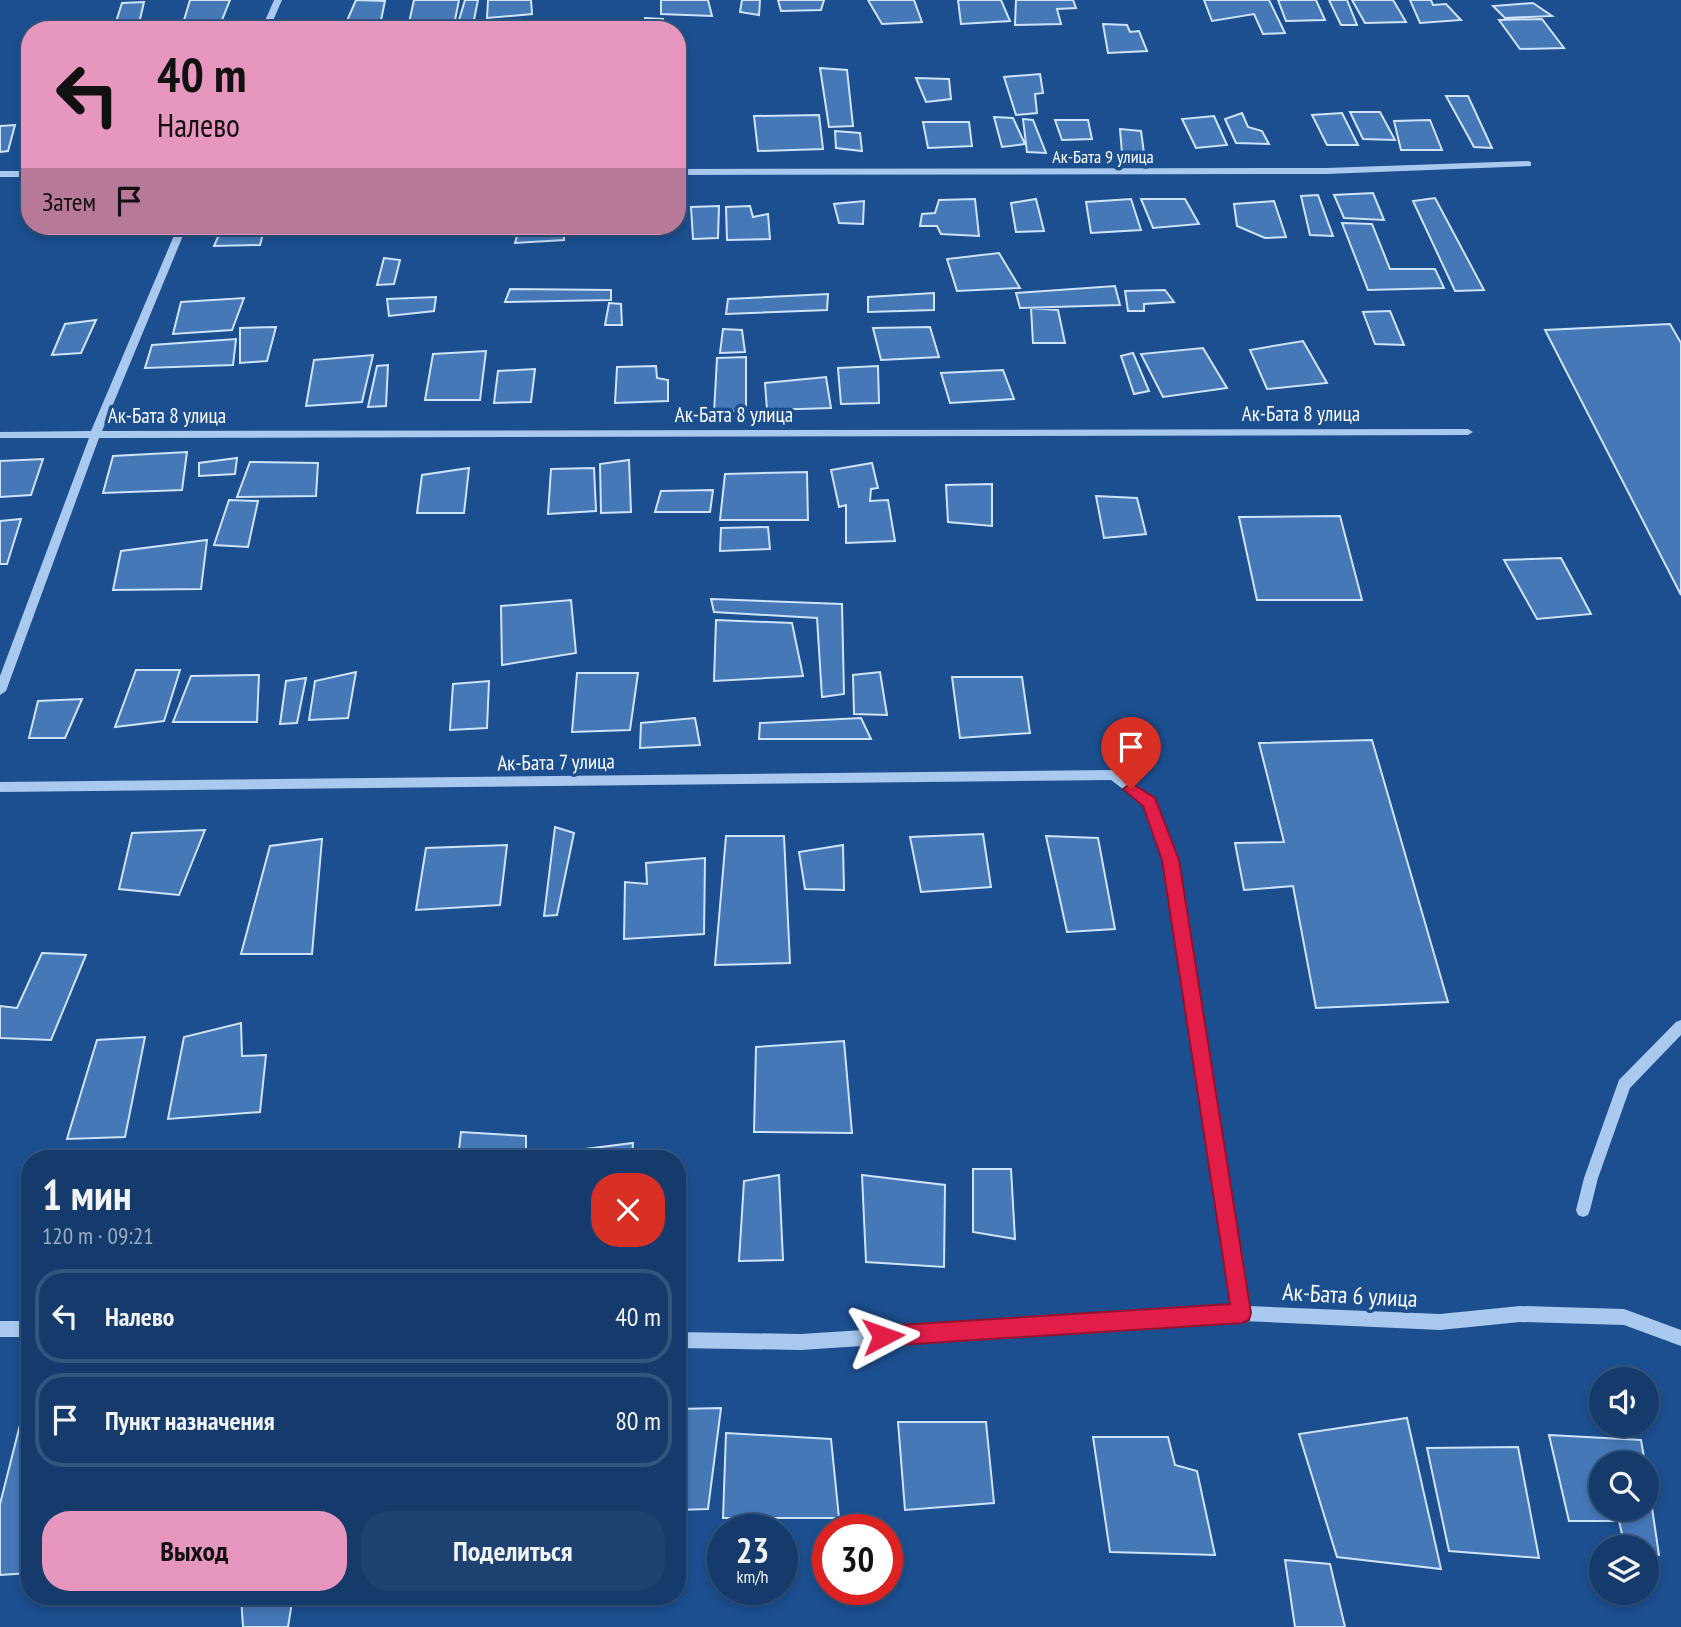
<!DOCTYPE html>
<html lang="ru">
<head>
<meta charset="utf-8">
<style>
	body { margin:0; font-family:"PT Sans Narrow",sans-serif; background:#1d4271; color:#f1f3f6; height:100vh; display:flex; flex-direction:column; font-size:26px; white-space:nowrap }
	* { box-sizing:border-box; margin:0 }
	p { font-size:23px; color:#9dadc1 }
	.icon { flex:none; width:38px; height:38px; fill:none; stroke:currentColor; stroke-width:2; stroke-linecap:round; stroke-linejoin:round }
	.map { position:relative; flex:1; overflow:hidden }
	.drawer { position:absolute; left:21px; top:1150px; width:665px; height:455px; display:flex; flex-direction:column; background:#143b6b; border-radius:28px; box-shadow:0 4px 10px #0003,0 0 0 2px #33557e }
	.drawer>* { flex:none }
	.hud { position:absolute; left:21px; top:21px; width:665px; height:214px; border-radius:28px; box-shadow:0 4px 10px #0003,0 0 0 2px #33557e; background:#e797bd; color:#111; overflow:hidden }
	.buttons { position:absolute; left:1589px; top:1367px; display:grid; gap:14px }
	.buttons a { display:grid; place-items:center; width:70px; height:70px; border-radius:50%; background:#143b6b; box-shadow:0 4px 10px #0003,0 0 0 2px #33557e; font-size:35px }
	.speed { position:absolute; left:707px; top:1514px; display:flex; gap:14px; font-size:35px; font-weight:700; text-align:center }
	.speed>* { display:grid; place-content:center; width:91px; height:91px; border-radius:50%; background:#143b6b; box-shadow:0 4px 10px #0003,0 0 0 2px #33557e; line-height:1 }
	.speed small { font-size:18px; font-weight:400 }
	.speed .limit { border:10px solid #d22; background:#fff; color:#111 }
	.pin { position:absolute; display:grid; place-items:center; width:60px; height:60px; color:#fff; margin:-72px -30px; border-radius:50% 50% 50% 0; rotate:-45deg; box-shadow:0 0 7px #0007 }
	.pin .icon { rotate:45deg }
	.me { position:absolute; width:77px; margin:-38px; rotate:86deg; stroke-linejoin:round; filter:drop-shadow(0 0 5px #0008) }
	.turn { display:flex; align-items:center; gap:24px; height:147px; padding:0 21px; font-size:32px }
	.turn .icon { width:91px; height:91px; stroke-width:2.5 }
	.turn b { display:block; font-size:49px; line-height:60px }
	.then { display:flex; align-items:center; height:66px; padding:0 21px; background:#0003; gap:14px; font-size:26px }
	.round { display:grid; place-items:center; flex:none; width:74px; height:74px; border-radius:28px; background:#1d4271 }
	.overview { display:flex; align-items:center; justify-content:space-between; height:119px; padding:0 21px }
	h1 { font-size:42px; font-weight:700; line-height:52px }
	.button { display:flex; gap:14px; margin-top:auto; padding:14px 21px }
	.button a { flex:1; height:80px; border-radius:28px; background:#e797bd; color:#111; font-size:28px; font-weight:700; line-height:80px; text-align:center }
	.button a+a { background:#1d4271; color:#f1f3f6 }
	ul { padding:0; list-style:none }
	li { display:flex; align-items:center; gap:21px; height:94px; margin:0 14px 10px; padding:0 7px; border:4px solid #33557e; border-radius:28px }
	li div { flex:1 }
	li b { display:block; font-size:26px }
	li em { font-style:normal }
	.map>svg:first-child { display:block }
	.building { fill:#4478b7; stroke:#cfe3fa; stroke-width:2 }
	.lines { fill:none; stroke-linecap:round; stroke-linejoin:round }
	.minor { fill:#a9c9ee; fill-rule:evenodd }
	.route { fill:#e11d48; stroke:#92132f; stroke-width:2 }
	.labels { text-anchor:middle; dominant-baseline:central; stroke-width:7; stroke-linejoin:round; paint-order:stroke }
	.far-street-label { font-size:18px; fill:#fff; stroke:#1b4f8f }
	.street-label { font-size:21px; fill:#fff; stroke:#1b4f8f }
	.near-street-label { font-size:24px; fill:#fff; stroke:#1b4f8f }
</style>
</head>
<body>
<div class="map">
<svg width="1681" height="1627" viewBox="0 0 1681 1627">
	<rect width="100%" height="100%" fill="#1b4f8f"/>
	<path class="building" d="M 190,0 L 230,0 L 218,30 L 181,30 Z
		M 356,0 L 385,1 L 379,30 L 343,30 Z
		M 414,0 L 459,0 L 454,25 L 408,27 Z
		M 465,0 L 478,0 L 472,30 L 456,30 Z
		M 488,0 L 531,0 L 532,14 L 487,18 Z
		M 661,0 L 708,0 L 712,16 L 661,14 Z
		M 742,0 L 760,0 L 759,15 L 740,12 Z
		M 778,0 L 824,0 L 821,10 L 781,11 Z
		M 868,0 L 914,0 L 922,22 L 882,24 Z
		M 958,0 L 1001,0 L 1010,21 L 961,24 Z
		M 1016,0 L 1073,0 L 1076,8 L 1057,9 L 1061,24 L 1015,25 Z
		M 1204,0 L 1269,0 L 1285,33 L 1263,34 L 1254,14 L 1212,21 Z
		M 1278,0 L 1316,0 L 1325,20 L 1286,21 Z
		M 1329,0 L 1347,0 L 1357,25 L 1341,25 Z
		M 1352,0 L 1393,0 L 1406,22 L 1365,23 Z
		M 1410,0 L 1431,0 L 1433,5 L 1446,4 L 1461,20 L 1420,23 Z
		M 144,2 L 138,28 L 114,28 L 122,3 Z
		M 1533,3 L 1552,16 L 1505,18 L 1493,6 Z
		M 645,18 L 663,19 L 664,30 L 645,30 Z
		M 1542,19 L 1564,48 L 1520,49 L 1499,20 Z
		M 1103,24 L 1127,25 L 1130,32 L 1139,31 L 1147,51 L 1108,53 Z
		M 820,68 L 847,70 L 853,126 L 829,127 Z
		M 1040,74 L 1043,93 L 1035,94 L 1037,113 L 1016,115 L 1004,77 Z
		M 916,78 L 949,79 L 951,99 L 926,102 Z
		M 1446,96 L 1468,96 L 1492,148 L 1474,147 Z
		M 1350,112 L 1380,112 L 1395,140 L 1363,139 Z
		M 1242,113 L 1248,127 L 1262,131 L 1269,144 L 1236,143 L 1225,119 Z
		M 1342,113 L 1358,145 L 1327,145 L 1312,115 Z
		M 819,115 L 823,149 L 758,151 L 754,116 Z
		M 1214,116 L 1227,145 L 1196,148 L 1182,119 Z
		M 994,117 L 1013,118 L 1025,144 L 1002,147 Z
		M 1023,119 L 1033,120 L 1046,153 L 1027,152 Z
		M 1055,120 L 1088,120 L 1092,139 L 1062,140 Z
		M 1430,120 L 1442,150 L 1401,150 L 1394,121 Z
		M 923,122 L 969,122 L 972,146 L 928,148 Z
		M 15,125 L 8,151 L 0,152 L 0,126 Z
		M 1120,129 L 1141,131 L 1144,153 L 1122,153 Z
		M 835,131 L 860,133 L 862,151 L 836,148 Z
		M 1373,193 L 1384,220 L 1344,218 L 1334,195 Z
		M 1318,195 L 1333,236 L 1310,235 L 1301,196 Z
		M 1435,198 L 1484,290 L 1455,291 L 1413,201 Z
		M 975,199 L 979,236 L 941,234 L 937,226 L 920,226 L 922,214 L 935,213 L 939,200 Z
		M 1036,199 L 1044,231 L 1016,232 L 1011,203 Z
		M 1131,199 L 1141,230 L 1091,233 L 1086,202 Z
		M 1141,199 L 1185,199 L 1199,224 L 1153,228 Z
		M 864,201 L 863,224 L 839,223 L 834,204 Z
		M 1274,201 L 1286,237 L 1265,238 L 1237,226 L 1234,204 Z
		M 719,206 L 718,238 L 693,239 L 691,207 Z
		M 750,206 L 753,217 L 768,214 L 770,239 L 727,240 L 726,207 Z
		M 1342,223 L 1372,224 L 1390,269 L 1435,269 L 1444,288 L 1368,290 Z
		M 99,226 L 137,226 L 134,232 L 97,233 Z
		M 223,226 L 265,226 L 260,245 L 214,246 Z
		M 520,226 L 564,226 L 564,240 L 515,243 Z
		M 580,226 L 616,226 L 617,231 L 578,233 Z
		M 999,253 L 1020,288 L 957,291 L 947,259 Z
		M 384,258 L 400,260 L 394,284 L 377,285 Z
		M 1115,286 L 1120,305 L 1020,308 L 1016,293 Z
		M 510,289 L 611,290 L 611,300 L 505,302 Z
		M 1165,290 L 1174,302 L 1144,304 L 1144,311 L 1128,311 L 1125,291 Z
		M 934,293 L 934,310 L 868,312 L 868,297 Z
		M 828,294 L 827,310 L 726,314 L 728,299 Z
		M 436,297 L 434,311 L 389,316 L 387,299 Z
		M 244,298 L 232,330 L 173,334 L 181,302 Z
		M 609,303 L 621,304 L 622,325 L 605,325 Z
		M 1031,308 L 1058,310 L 1065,343 L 1033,343 Z
		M 1390,311 L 1404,345 L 1375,344 L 1363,312 Z
		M 96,320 L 81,353 L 52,355 L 65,324 Z
		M 1670,324 L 1681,343 L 1681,595 L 1545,330 Z
		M 276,327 L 267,361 L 240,363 L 240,328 Z
		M 930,327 L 939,357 L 881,360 L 873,328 Z
		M 723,329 L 742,330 L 745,352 L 720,353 Z
		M 236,339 L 233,365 L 145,368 L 152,345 Z
		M 1303,341 L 1327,383 L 1267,389 L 1250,350 Z
		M 1203,348 L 1227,388 L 1163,397 L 1141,354 Z
		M 486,351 L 480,400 L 425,400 L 433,354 Z
		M 1133,353 L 1149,391 L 1134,394 L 1121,356 Z
		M 373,355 L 362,402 L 306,406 L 314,360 Z
		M 746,357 L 746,410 L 714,413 L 717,358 Z
		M 388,365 L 386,406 L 368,407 L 377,366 Z
		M 656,366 L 657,378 L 668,380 L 668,401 L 615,403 L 617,367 Z
		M 878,366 L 879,403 L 841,404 L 838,368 Z
		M 535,369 L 531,402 L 494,403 L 498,371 Z
		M 1003,370 L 1014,399 L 950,403 L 941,373 Z
		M 826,377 L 831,408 L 767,410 L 765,383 Z
		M 187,452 L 182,490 L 103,493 L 113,456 Z
		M 237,458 L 235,474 L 199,476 L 199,463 Z
		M 43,459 L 31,495 L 0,497 L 0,461 Z
		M 629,460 L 631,512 L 601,513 L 600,464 Z
		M 250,462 L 318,463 L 316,496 L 237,497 Z
		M 872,463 L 878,488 L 871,489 L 870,501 L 888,500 L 895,541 L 846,543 L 846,505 L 839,507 L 831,470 Z
		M 469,468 L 464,513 L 417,513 L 422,475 Z
		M 594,468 L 596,511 L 548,514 L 551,469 Z
		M 807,472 L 808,520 L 720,520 L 725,474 Z
		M 992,484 L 992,526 L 948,522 L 946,485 Z
		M 713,490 L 710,512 L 655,512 L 661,491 Z
		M 1096,496 L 1137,498 L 1146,534 L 1104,538 Z
		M 229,500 L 258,501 L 248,547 L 214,545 Z
		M 1340,516 L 1362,600 L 1257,600 L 1239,517 Z
		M 21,519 L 7,564 L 0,564 L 0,521 Z
		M 768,527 L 770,549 L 720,551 L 721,528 Z
		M 207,540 L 201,589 L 113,590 L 121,551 Z
		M 1561,558 L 1591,614 L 1537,619 L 1504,560 Z
		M 711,599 L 842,604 L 844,694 L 822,697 L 817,618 L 714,612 Z
		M 571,600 L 576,653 L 502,665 L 501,606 Z
		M 716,620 L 792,623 L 803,676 L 714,681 Z
		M 136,670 L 180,670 L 164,721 L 115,727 Z
		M 356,672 L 348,718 L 309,720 L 315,681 Z
		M 880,672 L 887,715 L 854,714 L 853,675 Z
		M 577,673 L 638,673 L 630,730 L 572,732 Z
		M 259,675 L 257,722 L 173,722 L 191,676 Z
		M 952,677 L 1022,677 L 1030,733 L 960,738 Z
		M 306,678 L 297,723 L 280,724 L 286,681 Z
		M 489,681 L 487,728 L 450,730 L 453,684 Z
		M 82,699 L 65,738 L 29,738 L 38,701 Z
		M 695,718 L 700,745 L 640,748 L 641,723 Z
		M 861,718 L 871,739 L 759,739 L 760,723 Z
		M 1372,740 L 1448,1002 L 1316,1008 L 1293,886 L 1244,890 L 1235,843 L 1284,842 L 1259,743 Z
		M 555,827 L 574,833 L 557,915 L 544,916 Z
		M 205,830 L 179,895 L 119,889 L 132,833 Z
		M 983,834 L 991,887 L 921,892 L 910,837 Z
		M 726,836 L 784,836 L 790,963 L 715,965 Z
		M 1046,836 L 1098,838 L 1115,929 L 1067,932 Z
		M 322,839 L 312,954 L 241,954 L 270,846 Z
		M 507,845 L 500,905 L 416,910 L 426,848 Z
		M 843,845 L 844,890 L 805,889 L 799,852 Z
		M 705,858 L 704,934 L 624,939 L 625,882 L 647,884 L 646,863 Z
		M 42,953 L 86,955 L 51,1040 L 0,1038 L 0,1006 L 17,1008 Z
		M 241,1023 L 242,1056 L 266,1055 L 260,1112 L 168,1119 L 184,1037 Z
		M 145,1037 L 125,1137 L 67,1139 L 97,1040 Z
		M 844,1041 L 852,1133 L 754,1132 L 756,1047 Z
		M 461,1132 L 526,1136 L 526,1158 L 458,1158 Z
		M 633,1143 L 632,1158 L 537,1158 L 538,1155 Z
		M 202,1149 L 200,1158 L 59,1158 L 60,1155 Z
		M 973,1169 L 1011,1169 L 1015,1239 L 973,1232 Z
		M 779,1175 L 783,1260 L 739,1261 L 744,1181 Z
		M 862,1175 L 945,1185 L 944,1267 L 866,1262 Z
		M 25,1405 L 30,1405 L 30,1573 L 0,1575 L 0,1504 Z
		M 721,1408 L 708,1509 L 677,1510 L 677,1409 Z
		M 1407,1418 L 1441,1569 L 1337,1557 L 1299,1434 Z
		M 898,1422 L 986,1422 L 994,1503 L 905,1510 Z
		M 726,1433 L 831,1439 L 839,1518 L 723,1518 Z
		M 1549,1435 L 1641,1440 L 1645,1463 L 1601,1463 L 1601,1508 L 1647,1508 L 1647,1474 L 1659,1555 L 1647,1554 L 1647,1547 L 1625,1547 L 1619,1521 L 1569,1521 Z
		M 1093,1437 L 1168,1437 L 1175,1465 L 1197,1471 L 1215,1555 L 1110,1552 Z
		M 1518,1447 L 1539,1558 L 1449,1551 L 1427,1448 Z
		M 1285,1560 L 1330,1564 L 1345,1627 L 1295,1627 Z
		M 241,1596 L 293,1596 L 288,1627 L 243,1627 Z"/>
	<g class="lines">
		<path class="minor" d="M 274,0 L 282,0 L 269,30 L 261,30 Z
			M 1528,161 L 1531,162 L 1531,166 L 1326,174 L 677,175 L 677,169 L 1326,168 Z
			M 0,171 L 30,171 L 30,177 L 0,177 Z
			M 178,226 L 187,226 L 102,431 L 1468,429 L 1473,432 L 1468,435 L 99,438 L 6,691 L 0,695 L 0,676 L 89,438 L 0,438 L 0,432 L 91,431 Z
			M 1113,770 L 1153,798 L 1176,860 L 1248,1306 L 1440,1314 L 1520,1306 L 1624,1309 L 1681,1330 L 1681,1346 L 1624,1325 L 1520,1322 L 1440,1330 L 1242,1321 L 801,1350 L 677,1348 L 677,1332 L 801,1334 L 1233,1306 L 1164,860 L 1144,805 L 1111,780 L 0,792 L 0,782 Z
			M 1681,1020 L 1681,1035 L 1630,1088 L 1598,1178 L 1590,1210 L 1588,1215 L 1583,1217 L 1578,1215 L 1576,1210 L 1584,1178 L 1619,1080 L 1676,1022 Z
			M 0,1321 L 30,1321 L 30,1337 L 0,1337 Z"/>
	</g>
	<path class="route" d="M 1131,783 L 1155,798 L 1179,860 L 1251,1313 L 1249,1320 L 1242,1323 L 883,1346 L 876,1343 L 874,1336 L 876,1329 L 883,1326 L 1230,1304 L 1162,860 L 1143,806 L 1123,789 Z"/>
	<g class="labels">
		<g class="far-street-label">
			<text x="1103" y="156">Ак-Бата 9 улица</text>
		</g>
		<g class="street-label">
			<text x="1301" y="413">Ак-Бата 8 улица</text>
			<text x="734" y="414">Ак-Бата 8 улица</text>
			<text x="167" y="415">Ак-Бата 8 улица</text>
			<text transform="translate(556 762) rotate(-1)">Ак-Бата 7 улица</text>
		</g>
		<g class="near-street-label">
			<text transform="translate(1350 1295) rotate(3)">Ак-Бата 6 улица</text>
		</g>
	</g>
</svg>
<div class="buttons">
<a><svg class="icon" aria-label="sound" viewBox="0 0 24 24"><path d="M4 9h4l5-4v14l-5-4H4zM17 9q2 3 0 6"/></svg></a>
<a><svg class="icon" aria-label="search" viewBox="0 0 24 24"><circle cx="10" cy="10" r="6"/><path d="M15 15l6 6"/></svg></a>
<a><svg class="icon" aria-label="layers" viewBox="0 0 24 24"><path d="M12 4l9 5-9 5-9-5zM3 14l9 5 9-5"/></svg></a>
</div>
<div class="speed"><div>23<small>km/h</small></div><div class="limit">30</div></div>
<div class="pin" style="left:1131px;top:789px;background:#d93025"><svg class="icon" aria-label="arrive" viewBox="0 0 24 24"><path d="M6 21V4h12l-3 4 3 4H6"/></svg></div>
<svg class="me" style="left:883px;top:1336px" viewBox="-20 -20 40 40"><path d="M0-17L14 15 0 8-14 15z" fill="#e11d48" stroke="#fff" stroke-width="4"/></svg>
<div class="hud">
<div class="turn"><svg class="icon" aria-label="left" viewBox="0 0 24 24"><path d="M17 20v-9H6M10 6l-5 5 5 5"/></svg><div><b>40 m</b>Налево</div></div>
<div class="then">Затем<svg class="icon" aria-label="arrive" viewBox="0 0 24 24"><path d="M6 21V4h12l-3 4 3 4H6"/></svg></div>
</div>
<section class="drawer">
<div class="overview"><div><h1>1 мин</h1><p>120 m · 09:21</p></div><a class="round" style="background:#d93025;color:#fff"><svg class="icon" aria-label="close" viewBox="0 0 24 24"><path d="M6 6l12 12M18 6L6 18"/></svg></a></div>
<ul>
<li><svg class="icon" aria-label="left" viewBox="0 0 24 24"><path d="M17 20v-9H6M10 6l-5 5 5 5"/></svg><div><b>Налево</b></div><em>40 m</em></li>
<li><svg class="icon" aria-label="arrive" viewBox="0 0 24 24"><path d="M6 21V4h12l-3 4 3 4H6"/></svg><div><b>Пункт назначения</b></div><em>80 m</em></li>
</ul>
<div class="button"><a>Выход</a><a>Поделиться</a></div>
</section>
</div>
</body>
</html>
